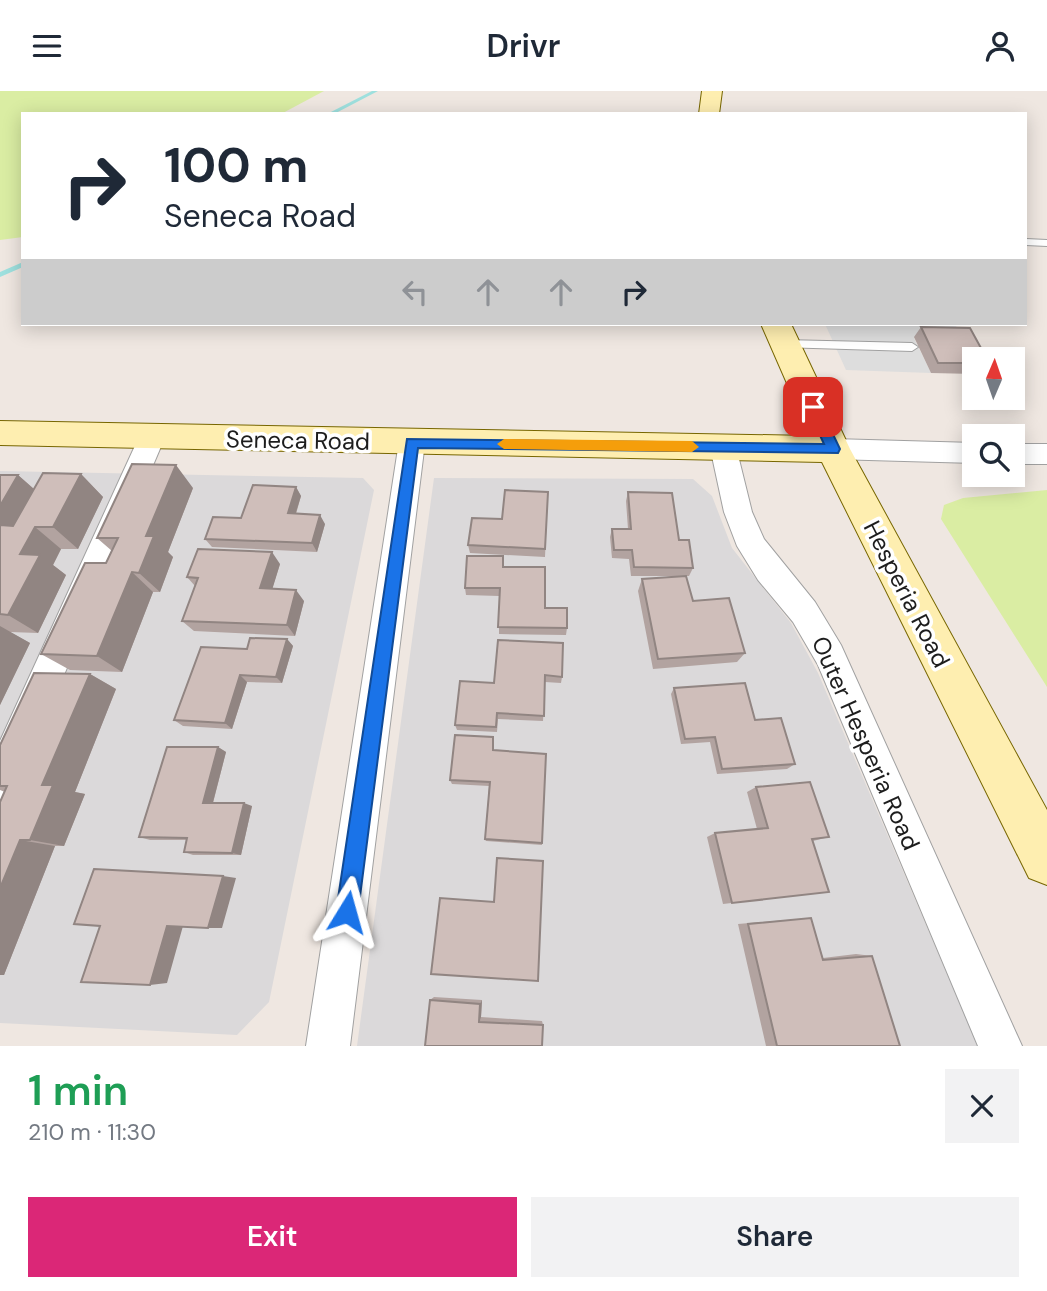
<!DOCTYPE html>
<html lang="en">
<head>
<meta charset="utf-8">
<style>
	body { margin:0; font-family:"DM Sans",sans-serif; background:#f2f2f3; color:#1f2937; height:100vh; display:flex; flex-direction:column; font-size:26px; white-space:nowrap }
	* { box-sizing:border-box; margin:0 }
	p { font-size:23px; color:#747a83 }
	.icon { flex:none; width:38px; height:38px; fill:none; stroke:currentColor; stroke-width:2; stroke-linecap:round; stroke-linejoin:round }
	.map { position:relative; height:955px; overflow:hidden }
	.details { display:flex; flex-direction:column; background:#fff; flex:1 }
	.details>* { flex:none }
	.guide { position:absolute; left:21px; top:21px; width:1006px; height:214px; border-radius:0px; box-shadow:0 4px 18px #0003; background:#fff; color:#1f2937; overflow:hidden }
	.needle { width:46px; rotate:2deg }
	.buttons { position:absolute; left:962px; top:256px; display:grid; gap:14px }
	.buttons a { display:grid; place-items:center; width:63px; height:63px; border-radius:0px; background:#fff; box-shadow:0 4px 18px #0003; font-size:35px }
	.pin { position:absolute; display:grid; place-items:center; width:60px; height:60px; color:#fff; margin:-30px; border-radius:14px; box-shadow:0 4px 10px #0006 }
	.me { position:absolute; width:77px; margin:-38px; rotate:8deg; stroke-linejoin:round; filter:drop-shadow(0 0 5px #0008) }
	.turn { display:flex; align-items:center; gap:24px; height:147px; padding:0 28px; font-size:32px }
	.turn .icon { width:91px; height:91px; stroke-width:2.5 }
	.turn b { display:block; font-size:49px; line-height:60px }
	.lanes { display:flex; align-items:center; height:66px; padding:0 28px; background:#0003; justify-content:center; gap:35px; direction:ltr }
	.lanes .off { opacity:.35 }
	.round { display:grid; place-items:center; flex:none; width:74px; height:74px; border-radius:0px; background:#f2f2f3 }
	.headline { display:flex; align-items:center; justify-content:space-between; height:119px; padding:0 28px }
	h1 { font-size:42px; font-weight:600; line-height:52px; color:#1e9e55 }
	.cta { display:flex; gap:14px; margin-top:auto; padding:14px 28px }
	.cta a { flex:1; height:80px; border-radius:0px; background:#db2777; color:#fff; font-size:28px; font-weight:600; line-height:80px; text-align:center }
	.cta a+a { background:#f2f2f3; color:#1f2937 }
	header { display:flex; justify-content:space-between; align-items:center; height:91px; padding:0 28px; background:#fff; font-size:32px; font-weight:600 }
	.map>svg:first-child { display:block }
	.residential { fill:#dbd9da }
	.grass { fill:#daeda3 }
	.parking { fill:#ddd }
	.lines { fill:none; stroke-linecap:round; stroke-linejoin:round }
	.stream { fill:#9ee0de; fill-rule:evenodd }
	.service-casing { stroke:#a1a1a1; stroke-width:2 }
	.minor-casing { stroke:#a1a1a1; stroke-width:2 }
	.secondary-casing { stroke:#760; stroke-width:2 }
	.service { fill:#fff; fill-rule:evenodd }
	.minor { fill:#fff; fill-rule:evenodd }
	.secondary { fill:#feeeb0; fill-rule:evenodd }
	.wall { fill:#b2a3a0 }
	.shaded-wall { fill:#918582 }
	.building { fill:#cfbeba; stroke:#918582; stroke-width:2 }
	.route { fill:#1a73e8; stroke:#114b97; stroke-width:2 }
	.slow { fill:#f59e0b }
	.labels { text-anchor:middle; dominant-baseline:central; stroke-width:7; stroke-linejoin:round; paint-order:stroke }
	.street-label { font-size:24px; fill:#1d1d1d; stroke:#fff }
</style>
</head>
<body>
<header><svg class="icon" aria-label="menu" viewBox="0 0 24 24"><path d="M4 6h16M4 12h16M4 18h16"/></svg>Drivr<svg class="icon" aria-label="person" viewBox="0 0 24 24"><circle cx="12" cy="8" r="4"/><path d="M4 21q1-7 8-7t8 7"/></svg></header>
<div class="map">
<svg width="1047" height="955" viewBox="0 0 1047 955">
	<rect width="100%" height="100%" fill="#efe7e1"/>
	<path class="residential" d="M 0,380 L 363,387 L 374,399 L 269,911 L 237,944 L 0,932 Z
		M 434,387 L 693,388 L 712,405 L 732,457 L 791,532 L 818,582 L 978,955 L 357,955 Z"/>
	<path class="grass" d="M 0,0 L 324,0 L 281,23 L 23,23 L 23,146 L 0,149 Z
		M 1047,399 L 1047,596 L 941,428 L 944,414 L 963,407 Z"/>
	<path class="parking" d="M 825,233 L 955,233 L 962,247 L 914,247 L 931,282 L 846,279 Z"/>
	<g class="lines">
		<path class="stream" d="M 372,0 L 378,0 L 334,23 L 327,23 Z
			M 23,171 L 23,176 L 0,186 L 0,181 Z"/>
		<g class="service-casing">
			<path id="service" d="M 1026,148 L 1047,149 L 1047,155 L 1026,154 Z
				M 784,249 L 912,252 L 918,256 L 912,260 L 780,256 L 780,250 Z"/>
		</g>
		<g class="minor-casing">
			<path id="minor" d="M 152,336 L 161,339 L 165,346 L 13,704 L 0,709 L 0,650 L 139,346 L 143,339 Z
				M 412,341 L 421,344 L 425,351 L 350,955 L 306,955 L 399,351 L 403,344 Z
				M 723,346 L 732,349 L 736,356 L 752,421 L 764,448 L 815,511 L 841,554 L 1022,955 L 978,955 L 818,574 L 793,531 L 758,489 L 737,455 L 724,421 L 710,356 L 714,349 Z
				M 833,348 L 975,352 L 975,372 L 833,368 L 824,365 L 820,358 L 824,351 Z
				M 1013,353 L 1047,353 L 1047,373 L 1013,373 Z"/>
		</g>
		<g class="secondary-casing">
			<path id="secondary" d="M 702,0 L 722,0 L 719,23 L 699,23 Z
				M 761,233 L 791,233 L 850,358 L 1047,719 L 1047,794 L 1029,787 L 822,371 L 0,354 L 0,330 L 810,345 Z"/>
		</g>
		<use href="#service" class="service"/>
		<use href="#minor" class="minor"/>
		<use href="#secondary" class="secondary"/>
	</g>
	<path class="wall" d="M 921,236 L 975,268 L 975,283 L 931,282 L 914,246 Z
		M 81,383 L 103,406 L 78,458 L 61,458 L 53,474 L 66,484 L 38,542 L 10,541 L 30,552 L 0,614 L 0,384 L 18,384 L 34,398 Z
		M 296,396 L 301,405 L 296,423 L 325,433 L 317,461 L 212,456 L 205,448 Z
		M 193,397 L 168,461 L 173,466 L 160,501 L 153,501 L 122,581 L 70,579 L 41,563 L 106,472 L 112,460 L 97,447 Z
		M 548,401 L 545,466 L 470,462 L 468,454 L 502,428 Z
		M 628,401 L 679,449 L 693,477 L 689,485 L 686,485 L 693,510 L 745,562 L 737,571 L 653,578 L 638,500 L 642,488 L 679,485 L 631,485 L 629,468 L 612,467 L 610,446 L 612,438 L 628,438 L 626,410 Z
		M 280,473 L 272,498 L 304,510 L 295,545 L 194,540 L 182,530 L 195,495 L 187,486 Z
		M 504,476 L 567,537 L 566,544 L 499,543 L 499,505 L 466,504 L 465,497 Z
		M 287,548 L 293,555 L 282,592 L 247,591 L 232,638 L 183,635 L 174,629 L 247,558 Z
		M 498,549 L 562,586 L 561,592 L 545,591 L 543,630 L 498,628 L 497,641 L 457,639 L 455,634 L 494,592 Z
		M 90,583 L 116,598 L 75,701 L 85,703 L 64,755 L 55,755 L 4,884 L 0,884 L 0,711 L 5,701 L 0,699 L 0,654 Z
		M 674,597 L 755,629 L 795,673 L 787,678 L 717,683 L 710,651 L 681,653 L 671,603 Z
		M 493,646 L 494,659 L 542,752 L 542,754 L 486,750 L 485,748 L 489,695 L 452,693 L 450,689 Z
		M 218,656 L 226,661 L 213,712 L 252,715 L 241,764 L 193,764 L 184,761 L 187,749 L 150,749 L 139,746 Z
		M 756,696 L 829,746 L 813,750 L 829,801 L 723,813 L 707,746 L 715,742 L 757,738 L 747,701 Z
		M 811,827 L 823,867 L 856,863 L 872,865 L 900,955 L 766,955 L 738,833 Z
		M 434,906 L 482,909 L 481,926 L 542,930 L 543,934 L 425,955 L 430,909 Z"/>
	<path class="shaded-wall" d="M 176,374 L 193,397 L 168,461 L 173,466 L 160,501 L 139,482 L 146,445 Z
		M 81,383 L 103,406 L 78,458 L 53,436 Z
		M 18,384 L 44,407 L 17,455 L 0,443 L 0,415 Z
		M 296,396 L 301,405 L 293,431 L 288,422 Z
		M 320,424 L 325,433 L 317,461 L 312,452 Z
		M 35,436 L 61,458 L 53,474 L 66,484 L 38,542 L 8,524 L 20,463 Z
		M 272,461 L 280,473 L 269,509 L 260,497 Z
		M 132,481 L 153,501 L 122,581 L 97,565 Z
		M 296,499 L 304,510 L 295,545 L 287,534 Z
		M 0,535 L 30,552 L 0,614 Z
		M 287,548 L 293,555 L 282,592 L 276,586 Z
		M 90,583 L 116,598 L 75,701 L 85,703 L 64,755 L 30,749 L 42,694 Z
		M 240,584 L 247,591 L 232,638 L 225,632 Z
		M 218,656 L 226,661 L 212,715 L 203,712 Z
		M 244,712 L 252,715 L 241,764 L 232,762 Z
		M 20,749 L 55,755 L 4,884 L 0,884 L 0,797 Z
		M 223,785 L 236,787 L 222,837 L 208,837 Z
		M 167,835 L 183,835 L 167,892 L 150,894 Z
		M 482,909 L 481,926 L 479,931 L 480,913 Z"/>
	<path class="building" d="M 921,236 L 970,237 L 987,268 L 975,268 L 975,272 L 938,272 Z
		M 132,373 L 176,374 L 146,445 L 154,445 L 139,482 L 132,481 L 97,565 L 41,563 L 85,472 L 106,472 L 118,447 L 97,447 Z
		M 43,382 L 81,383 L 53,436 L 35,436 L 20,463 L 40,464 L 8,524 L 0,523 L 0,434 L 13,435 Z
		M 0,384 L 18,384 L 0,415 Z
		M 253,394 L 296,396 L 288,422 L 320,424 L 312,452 L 205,448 L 213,426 L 241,427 Z
		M 505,399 L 548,401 L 545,458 L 468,454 L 472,427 L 502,428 Z
		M 628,401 L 672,402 L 679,449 L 689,449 L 693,477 L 634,476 L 632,459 L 614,459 L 612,438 L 631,438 Z
		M 198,458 L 272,461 L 260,497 L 296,499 L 287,534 L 182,530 L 198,487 L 187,486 Z
		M 467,465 L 503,465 L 503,476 L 545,476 L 545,517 L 567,517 L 567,537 L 498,536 L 500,497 L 465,497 Z
		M 686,485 L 693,510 L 729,507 L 745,562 L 658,568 L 642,488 Z
		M 250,547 L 287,548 L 276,586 L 240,584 L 225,632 L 174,629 L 201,556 L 247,558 Z
		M 498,549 L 563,552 L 562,586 L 545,584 L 544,625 L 497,622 L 496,636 L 455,634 L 460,590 L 494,592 Z
		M 34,582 L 90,583 L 42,694 L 53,694 L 30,749 L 20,749 L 0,797 L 0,711 L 7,695 L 0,695 L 0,654 Z
		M 745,592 L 755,629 L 781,627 L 795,673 L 722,678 L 715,646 L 685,648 L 674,597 Z
		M 455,644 L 493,646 L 493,659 L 546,663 L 542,752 L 485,748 L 490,691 L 450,689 Z
		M 167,656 L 218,656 L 203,712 L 244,712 L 232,762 L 184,761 L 187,747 L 139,746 Z
		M 810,691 L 829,746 L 812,748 L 829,801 L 732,812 L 715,742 L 768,737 L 756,696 Z
		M 497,767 L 543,770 L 538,890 L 431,883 L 440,807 L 494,811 Z
		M 94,778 L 223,785 L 208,837 L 167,835 L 150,894 L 81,891 L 100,835 L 74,833 Z
		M 811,827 L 823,869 L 872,865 L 900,955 L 777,955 L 748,833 Z
		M 430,909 L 480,913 L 479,931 L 543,934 L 542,955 L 425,955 Z"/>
	<path class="route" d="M 813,311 L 820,316 L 840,358 L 838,362 L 418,357 L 358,821 L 354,829 L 347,832 L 339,829 L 336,821 L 407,348 L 824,353 L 807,316 Z"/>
	<path class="slow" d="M 504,348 L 692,350 L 699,356 L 692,361 L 504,358 L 497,353 Z"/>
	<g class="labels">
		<g class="street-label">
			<text transform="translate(298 349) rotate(1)">Seneca Road</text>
			<text transform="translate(907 503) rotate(63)">Hesperia Road</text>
			<text transform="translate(866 652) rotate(66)">Outer Hesperia Road</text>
		</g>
	</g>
</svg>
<div class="buttons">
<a><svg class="needle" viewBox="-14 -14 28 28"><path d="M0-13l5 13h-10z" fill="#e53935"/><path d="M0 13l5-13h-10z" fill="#747a83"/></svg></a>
<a><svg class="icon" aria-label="search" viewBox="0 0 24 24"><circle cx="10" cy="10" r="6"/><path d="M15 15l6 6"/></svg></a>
</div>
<div class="pin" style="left:813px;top:316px;background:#d93025"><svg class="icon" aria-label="arrive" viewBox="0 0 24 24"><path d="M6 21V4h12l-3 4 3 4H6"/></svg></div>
<svg class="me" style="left:347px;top:821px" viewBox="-20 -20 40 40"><path d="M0-17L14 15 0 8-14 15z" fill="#1a73e8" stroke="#fff" stroke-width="4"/></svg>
<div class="guide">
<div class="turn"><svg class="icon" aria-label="right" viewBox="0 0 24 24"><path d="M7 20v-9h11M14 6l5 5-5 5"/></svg><div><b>100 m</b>Seneca Road</div></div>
<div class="lanes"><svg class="icon off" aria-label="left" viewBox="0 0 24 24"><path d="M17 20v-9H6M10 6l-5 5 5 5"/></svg><svg class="icon off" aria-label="ahead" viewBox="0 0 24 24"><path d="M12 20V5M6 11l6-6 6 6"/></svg><svg class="icon off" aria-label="ahead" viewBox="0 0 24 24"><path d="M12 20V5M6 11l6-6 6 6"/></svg><svg class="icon" aria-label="right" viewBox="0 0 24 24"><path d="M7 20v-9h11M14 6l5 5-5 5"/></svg></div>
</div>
</div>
<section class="details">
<div class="headline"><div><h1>1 min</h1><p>210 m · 11:30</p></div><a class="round"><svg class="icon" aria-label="close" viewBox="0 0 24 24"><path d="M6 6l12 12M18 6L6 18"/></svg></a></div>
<div class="cta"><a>Exit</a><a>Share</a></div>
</section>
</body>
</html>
